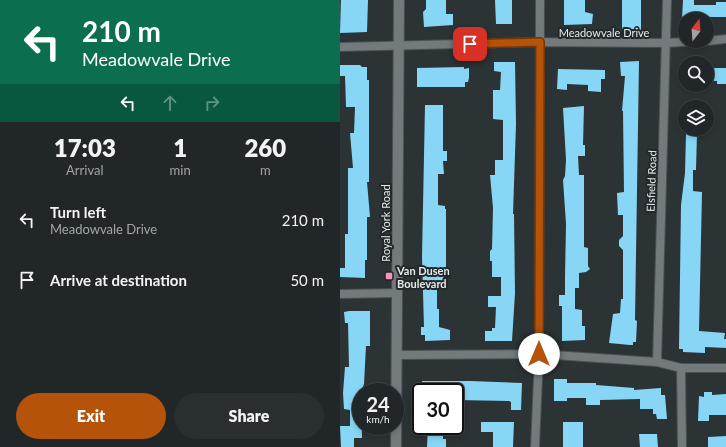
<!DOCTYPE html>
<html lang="en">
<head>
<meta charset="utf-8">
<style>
	body { margin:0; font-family:Lato,sans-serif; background:#292e30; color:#f1f3f6; height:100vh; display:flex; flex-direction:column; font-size:15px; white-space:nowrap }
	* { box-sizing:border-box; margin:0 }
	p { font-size:13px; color:#a2a5a8 }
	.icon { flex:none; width:22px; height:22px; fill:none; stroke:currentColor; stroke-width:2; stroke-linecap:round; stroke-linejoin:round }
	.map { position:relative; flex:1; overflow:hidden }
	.panel { display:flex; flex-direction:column; background:#212628; width:340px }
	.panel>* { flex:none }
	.top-card { background:#0b6e4f; color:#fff; overflow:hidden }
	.needle { width:26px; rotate:17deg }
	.controls { position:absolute; left:338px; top:12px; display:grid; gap:8px }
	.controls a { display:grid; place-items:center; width:36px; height:36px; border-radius:50%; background:#212628; box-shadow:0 2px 6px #0003,0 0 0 1px #3e4345; font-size:20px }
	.speed { position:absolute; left:12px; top:383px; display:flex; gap:8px; font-size:20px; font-weight:700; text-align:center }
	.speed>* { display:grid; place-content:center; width:52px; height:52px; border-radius:50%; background:#212628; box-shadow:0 2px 6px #0003,0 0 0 1px #3e4345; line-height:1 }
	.speed small { font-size:10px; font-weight:400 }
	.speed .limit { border:2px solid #111; border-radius:6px; background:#fff; color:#111 }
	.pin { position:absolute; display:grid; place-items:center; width:34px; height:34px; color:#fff; margin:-17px; border-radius:8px; box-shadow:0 2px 6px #0006 }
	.me { position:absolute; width:44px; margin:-22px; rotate:0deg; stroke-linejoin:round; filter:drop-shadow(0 0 3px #0008) }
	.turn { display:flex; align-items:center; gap:14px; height:84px; padding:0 16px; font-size:18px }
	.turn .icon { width:52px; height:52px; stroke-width:2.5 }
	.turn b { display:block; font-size:28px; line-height:34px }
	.lanes { display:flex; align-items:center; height:38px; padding:0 16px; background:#0003; justify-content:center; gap:20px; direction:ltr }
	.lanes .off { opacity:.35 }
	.eta { display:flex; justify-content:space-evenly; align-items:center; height:68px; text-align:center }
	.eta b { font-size:24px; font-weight:800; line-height:28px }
	.primary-button { display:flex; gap:8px; margin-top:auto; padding:8px 16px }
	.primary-button a { flex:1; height:46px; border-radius:24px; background:#b45309; color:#fff; font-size:16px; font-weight:800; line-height:46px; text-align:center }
	.primary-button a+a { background:#292e30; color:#f1f3f6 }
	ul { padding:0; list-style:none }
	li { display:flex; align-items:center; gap:12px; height:60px; padding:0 16px }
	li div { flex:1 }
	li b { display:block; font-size:15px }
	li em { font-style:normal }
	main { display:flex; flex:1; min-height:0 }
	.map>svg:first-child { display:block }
	.building { fill:#87d6f5 }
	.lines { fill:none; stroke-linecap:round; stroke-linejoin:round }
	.street-casing { stroke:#4a5053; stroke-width:10 }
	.secondary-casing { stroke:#4a5053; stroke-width:12 }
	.street { stroke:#727a7d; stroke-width:8 }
	.secondary { stroke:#727a7d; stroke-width:10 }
	.route-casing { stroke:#753606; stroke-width:10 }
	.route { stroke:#b45309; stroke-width:7 }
	.poi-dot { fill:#fe8ebd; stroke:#22292b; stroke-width:1.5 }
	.labels { text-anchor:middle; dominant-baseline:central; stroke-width:4; stroke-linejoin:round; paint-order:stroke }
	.street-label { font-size:11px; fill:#e5e9eb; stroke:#22292b }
	.poi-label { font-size:11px; font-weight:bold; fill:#e5e9eb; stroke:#22292b; text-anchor:start }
</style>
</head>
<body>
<main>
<section class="panel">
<div class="top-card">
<div class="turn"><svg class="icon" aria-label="left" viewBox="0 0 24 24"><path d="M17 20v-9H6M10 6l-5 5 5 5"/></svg><div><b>210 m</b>Meadowvale Drive</div></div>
<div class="lanes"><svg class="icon" aria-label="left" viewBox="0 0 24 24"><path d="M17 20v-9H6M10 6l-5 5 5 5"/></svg><svg class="icon off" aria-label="ahead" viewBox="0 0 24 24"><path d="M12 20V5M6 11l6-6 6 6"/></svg><svg class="icon off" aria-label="right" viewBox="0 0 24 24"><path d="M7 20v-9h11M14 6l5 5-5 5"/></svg></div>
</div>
<div class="eta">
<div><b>17:03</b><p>Arrival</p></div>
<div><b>1</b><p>min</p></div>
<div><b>260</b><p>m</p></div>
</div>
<ul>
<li><svg class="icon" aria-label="left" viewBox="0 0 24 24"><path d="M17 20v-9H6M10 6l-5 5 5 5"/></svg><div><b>Turn left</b><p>Meadowvale Drive</p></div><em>210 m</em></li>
<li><svg class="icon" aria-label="arrive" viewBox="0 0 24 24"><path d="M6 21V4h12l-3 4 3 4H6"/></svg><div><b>Arrive at destination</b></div><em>50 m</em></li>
</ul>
<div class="primary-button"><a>Exit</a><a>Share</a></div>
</section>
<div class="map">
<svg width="386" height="447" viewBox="0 0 386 447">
	<rect width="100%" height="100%" fill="#2c3335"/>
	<path class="building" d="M 1,0 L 28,0 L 27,32 L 0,33 Z
		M 86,0 L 106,0 L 106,14 L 113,14 L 113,25 L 84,27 L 83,12 L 86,9 Z
		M 155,0 L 172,0 L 172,24 L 156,24 Z
		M 224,0 L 245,0 L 245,12 L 253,14 L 252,24 L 224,25 Z
		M 282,0 L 301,0 L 301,30 L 282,29 Z
		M 343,0 L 354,0 L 354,5 L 376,5 L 376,2 L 386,2 L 386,17 L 354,17 L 354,19 L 342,19 Z
		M 299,61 L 295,320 L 297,321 L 296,342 L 293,342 L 293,345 L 290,345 L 269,343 L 273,314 L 280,313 L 281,299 L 283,299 L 283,250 L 279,246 L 279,240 L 283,236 L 283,215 L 278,215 L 277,193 L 284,192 L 283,111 L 282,111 L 285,76 L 281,76 L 280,62 Z
		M 154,62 L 175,62 L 176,124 L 173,214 L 174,214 L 175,293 L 172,341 L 145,341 L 145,331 L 152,331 L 152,328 L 155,328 L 156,307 L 148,307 L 148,296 L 161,296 L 161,277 L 152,277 L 152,261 L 150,261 L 150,251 L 152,249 L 153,208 L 150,175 L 155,175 L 155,160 L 163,160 L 163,120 L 153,119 L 153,90 L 160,90 L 161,72 L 154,71 Z
		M 0,65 L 20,65 L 22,67 L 27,67 L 27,80 L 29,80 L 29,182 L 27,182 L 30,217 L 27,217 L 27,260 L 25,260 L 25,278 L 0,277 L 0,268 L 5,268 L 5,234 L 8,234 L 8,168 L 13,168 L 10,133 L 14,133 L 15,107 L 6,107 L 5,76 L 0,76 Z
		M 124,67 L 124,69 L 129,68 L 129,78 L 128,82 L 125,82 L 125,87 L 77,87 L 77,68 Z
		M 367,68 L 386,68 L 386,84 L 377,84 L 377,81 L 367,81 Z
		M 218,69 L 265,70 L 265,79 L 261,79 L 261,92 L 248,91 L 248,85 L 227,84 L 227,90 L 217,89 Z
		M 85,105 L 103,105 L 103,151 L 107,151 L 107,161 L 103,161 L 104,174 L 98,174 L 98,205 L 105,206 L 105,209 L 106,209 L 106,265 L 105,288 L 97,288 L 97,309 L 99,309 L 99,327 L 110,330 L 110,340 L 85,341 L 85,335 L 81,335 L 81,327 L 84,327 L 82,257 Z
		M 244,106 L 243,145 L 245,145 L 245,156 L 238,156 L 239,175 L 244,175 L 244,247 L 248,248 L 248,266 L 250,269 L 246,272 L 239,273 L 239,288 L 235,288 L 235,309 L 242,310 L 242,326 L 245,326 L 245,340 L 222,341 L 222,306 L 219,306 L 219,295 L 225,295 L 225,277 L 226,224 L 223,180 L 225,176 L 226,160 L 223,108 Z
		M 346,133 L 357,133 L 356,170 L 353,170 L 353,191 L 362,192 L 359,331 L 385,333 L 384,339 L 386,339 L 386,348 L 365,347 L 365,353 L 343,352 L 343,349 L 339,349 L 341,205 L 345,173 Z
		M 9,311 L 30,311 L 30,346 L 26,346 L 24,384 L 21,392 L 22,438 L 14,438 L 14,447 L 1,447 L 0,426 L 10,426 L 10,410 L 4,409 L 3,393 L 5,367 L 9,367 L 8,323 L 5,323 L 4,312 Z
		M 214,379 L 227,379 L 227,383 L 256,383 L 256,385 L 294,388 L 294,390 L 321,388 L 321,395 L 325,395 L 327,419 L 317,419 L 316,414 L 313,414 L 313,409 L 300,409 L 300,399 L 260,400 L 260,405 L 246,405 L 246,398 L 227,398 L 227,401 L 214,401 Z
		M 82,381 L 130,381 L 182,383 L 181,410 L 171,410 L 171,402 L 169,401 L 116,400 L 116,392 L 82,392 Z
		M 364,392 L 372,392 L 372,395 L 386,394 L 386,415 L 369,415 L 369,421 L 358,421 L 359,396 L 364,397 Z
		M 141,422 L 174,422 L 173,447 L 153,447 L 153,432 L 141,432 Z
		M 223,422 L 243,422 L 243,447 L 223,447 Z
		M 88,426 L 103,426 L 103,439 L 106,439 L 106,447 L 87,447 Z
		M 299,434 L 317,434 L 318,447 L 300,447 Z
		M 386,436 L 386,447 L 368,447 L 368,437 Z"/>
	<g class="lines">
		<g class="street-casing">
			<path id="street" d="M 367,41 L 386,39
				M 0,47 L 200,42 L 326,43 L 359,41
				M 0,294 L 56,293
				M 57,355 L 199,354 L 317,362 L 341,368 L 386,368
				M 317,362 L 327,0
				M 341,368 L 342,447
				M 195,447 L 199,354 L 200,0"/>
		</g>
		<g class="secondary-casing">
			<path id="secondary" d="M 56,447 L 59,0"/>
		</g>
		<use href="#street" class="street"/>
		<use href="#secondary" class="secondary"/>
	</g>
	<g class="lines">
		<g class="route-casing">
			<path id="route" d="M 130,44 L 200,42 L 199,354"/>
		</g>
		<use href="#route" class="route"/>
	</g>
	<rect class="poi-dot" x="45" y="272" width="8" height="8" rx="2"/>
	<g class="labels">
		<g class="street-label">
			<text x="264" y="32">Meadowvale Drive</text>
			<text transform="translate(311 181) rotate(-88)">Elsfield Road</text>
			<text transform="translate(45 223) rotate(-90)">Royal York Road</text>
		</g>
		<g class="poi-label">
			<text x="57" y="270">Van Dusen<tspan x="57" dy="13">Boulevard</tspan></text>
		</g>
	</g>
</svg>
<div class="controls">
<a><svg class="needle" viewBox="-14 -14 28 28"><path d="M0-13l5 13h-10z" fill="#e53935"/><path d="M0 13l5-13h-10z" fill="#a2a5a8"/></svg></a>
<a><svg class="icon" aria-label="search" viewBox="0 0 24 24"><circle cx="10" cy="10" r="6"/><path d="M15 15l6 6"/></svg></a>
<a><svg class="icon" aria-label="layers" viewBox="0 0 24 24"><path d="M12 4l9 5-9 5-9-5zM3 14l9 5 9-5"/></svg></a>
</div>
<div class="speed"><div>24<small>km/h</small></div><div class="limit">30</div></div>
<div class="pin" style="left:130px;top:44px;background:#d93025"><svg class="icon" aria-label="arrive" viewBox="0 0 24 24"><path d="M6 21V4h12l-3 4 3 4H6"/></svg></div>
<svg class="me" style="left:199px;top:354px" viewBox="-20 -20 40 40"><circle r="19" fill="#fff"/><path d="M0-13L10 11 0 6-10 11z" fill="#b45309"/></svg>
</div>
</main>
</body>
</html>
